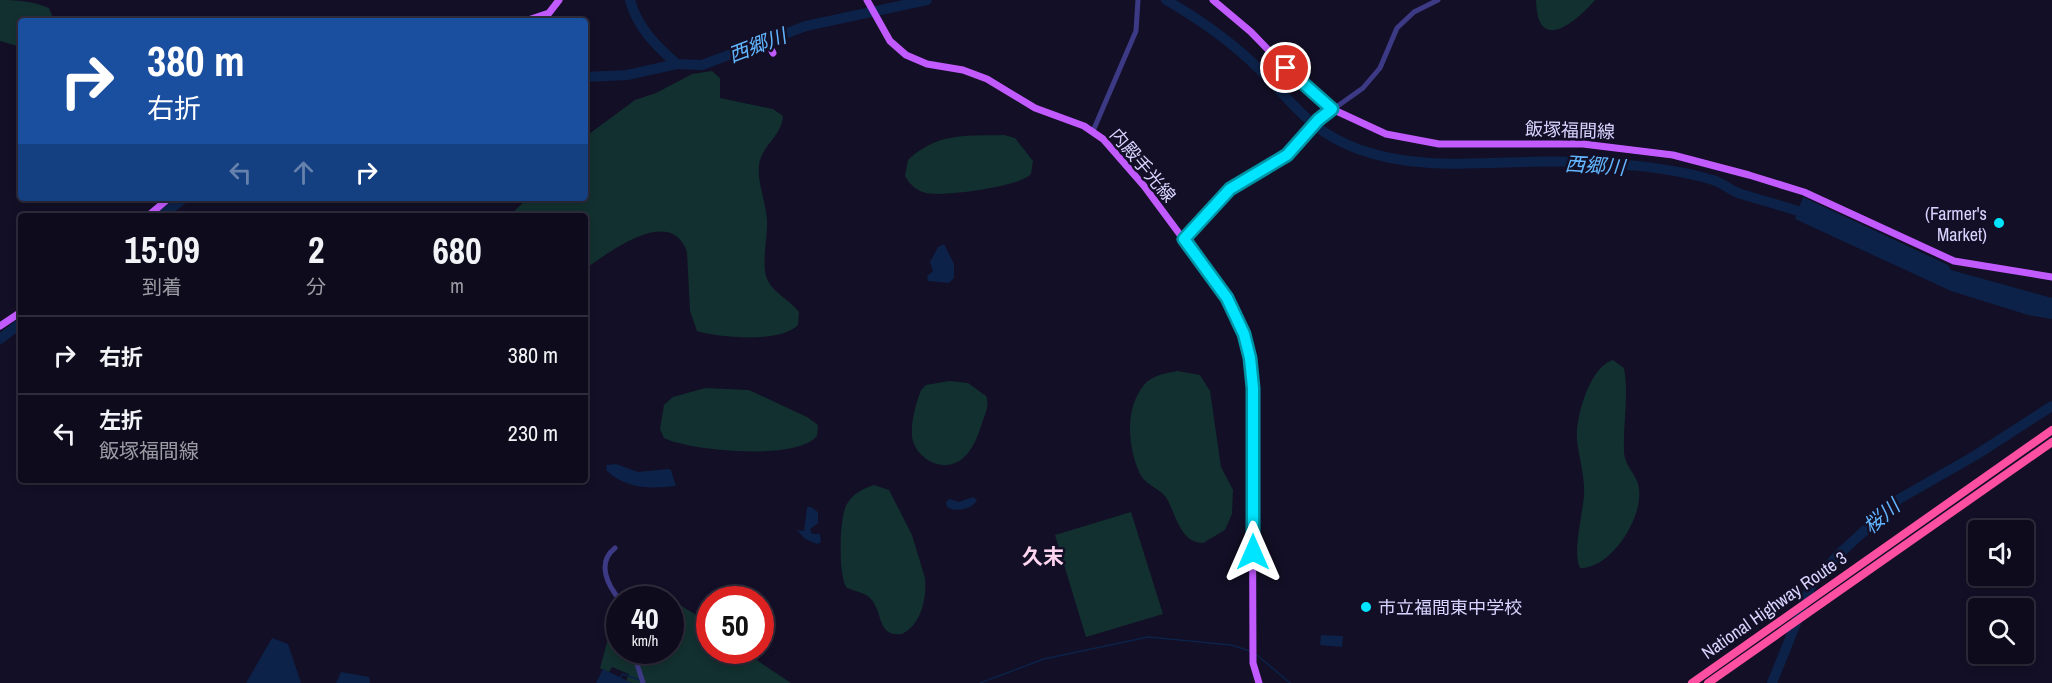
<!DOCTYPE html>
<html lang="ja">
<head>
<meta charset="utf-8">
<style>
	body { margin:0; font-family:"Archivo Narrow","Noto Sans JP",sans-serif; background:#171425; color:#f1f3f6; height:100vh; display:flex; flex-direction:column; font-size:22px; white-space:nowrap }
	* { box-sizing:border-box; margin:0 }
	p { font-size:20px; color:#9b9ba3 }
	.icon { flex:none; width:33px; height:33px; fill:none; stroke:currentColor; stroke-width:2; stroke-linecap:round; stroke-linejoin:round }
	.map { position:relative; flex:1; overflow:hidden }
	.sheet { position:absolute; left:18px; top:213px; width:570px; height:270px; display:flex; flex-direction:column; background:#0e0b1c; border-radius:6px; box-shadow:0 3px 9px #0003,0 0 0 2px #2e2b3b }
	.sheet>* { flex:none }
	.top-card { position:absolute; left:18px; top:18px; width:570px; height:183px; border-radius:6px; box-shadow:0 3px 9px #0003,0 0 0 2px #2e2b3b; background:#1a4fa0; color:#fff; overflow:hidden }
	.buttons { position:absolute; left:1968px; top:520px; display:grid; gap:12px }
	.buttons a { display:grid; place-items:center; width:66px; height:66px; border-radius:6px; background:#0e0b1c; box-shadow:0 3px 9px #0003,0 0 0 2px #2e2b3b; font-size:30px }
	.speed { position:absolute; left:606px; top:586px; display:flex; gap:12px; font-size:30px; font-weight:700; text-align:center }
	.speed>* { display:grid; place-content:center; width:78px; height:78px; border-radius:50%; background:#0e0b1c; box-shadow:0 3px 9px #0003,0 0 0 2px #2e2b3b; line-height:1 }
	.speed small { font-size:15px; font-weight:400 }
	.speed .limit { border:9px solid #d22; background:#fff; color:#111 }
	.pin { position:absolute; display:grid; place-items:center; width:51px; height:51px; color:#fff; margin:-26px; border:3px solid #fff; border-radius:50%; box-shadow:0 2px 6px #0007 }
	.me { position:absolute; width:66px; margin:-33px; rotate:0deg; stroke-linejoin:round; filter:drop-shadow(0 0 4px #0008) }
	.turn { display:flex; align-items:center; gap:21px; height:126px; padding:0 30px; font-size:27px }
	.turn .icon { width:78px; height:78px; stroke-width:2.5 }
	.turn b { display:block; font-size:42px; line-height:51px }
	.lanes { display:flex; align-items:center; height:57px; padding:0 30px; background:#0003; justify-content:center; gap:30px; direction:ltr }
	.lanes .off { opacity:.35 }
	.eta { display:flex; justify-content:space-evenly; align-items:center; height:102px; text-align:center }
	.eta b { font-size:36px; font-weight:700; line-height:42px }
	ul { padding:0; list-style:none }
	li { display:flex; align-items:center; gap:18px; height:78px; padding:0 30px; border-top:2px solid #2e2b3b }
	li div { flex:1 }
	li b { display:block; font-size:22px }
	li em { font-style:normal }
	.map>svg:first-child { display:block }
	.green { fill:#12302f }
	.water { fill:#0c2248 }
	.lines { fill:none; stroke-linecap:round; stroke-linejoin:round }
	.stream { stroke:#0c2248; stroke-width:1.5 }
	.river { stroke:#0c2248; stroke-width:10 }
	.minor { stroke:#3d3a85; stroke-width:5 }
	.major { stroke:#c25bff; stroke-width:7 }
	.highway { stroke:#ff4fa3; stroke-width:8 }
	.route-casing { stroke:#0095a6; stroke-width:15 }
	.route { stroke:#00e5ff; stroke-width:10 }
	.poi-dot { fill:#00e5ff; stroke:#130f26; stroke-width:2 }
	.labels { text-anchor:middle; dominant-baseline:central; stroke-width:5; stroke-linejoin:round; paint-order:stroke }
	.street-label { font-size:18px; fill:#d9d4ff; stroke:#130f26 }
	.poi-label { font-size:18px; fill:#d9d4ff; stroke:#130f26; text-anchor:end }
	.water-label { font-size:20px; font-style:italic; fill:#62b6ff; stroke:#130f26 }
	.quarter-label { font-size:21px; font-weight:bold; fill:#ffd6f0; stroke:#130f26 }
</style>
</head>
<body>
<div class="map">
<svg width="2052" height="683" viewBox="0 0 2052 683">
	<rect width="100%" height="100%" fill="#130f26"/>
	<path class="green" d="M 0,0 C 18,0 32,1 49,8 L 54,21 L 21,21 L 21,47 L 0,41 Z
		M 1536,0 L 1595,0 C 1576,22 1537,55 1536,0 Z
		M 712,71 L 720,78 L 720,98 L 773,109 L 783,116 C 782,134 765,144 760,160 C 755,178 766,201 767,220 C 768,235 761,266 767,279 C 774,294 789,299 799,312 L 798,325 C 781,343 720,338 697,331 L 690,311 L 687,252 C 671,204 608,253 585,269 L 585,216 L 509,216 L 528,198 L 585,198 L 585,137 L 635,100 L 656,93 L 692,74 Z
		M 1004,135 L 1015,138 L 1033,161 L 1031,174 C 1019,187 945,197 926,193 C 917,191 910,185 905,176 L 908,160 C 937,132 967,136 1004,135 Z
		M 1613,360 L 1624,368 C 1629,395 1623,423 1624,451 C 1624,466 1638,475 1639,489 C 1643,518 1611,569 1580,568 C 1572,554 1583,512 1584,495 C 1585,475 1579,459 1577,440 C 1575,418 1590,366 1613,360 Z
		M 1178,371 L 1200,375 L 1210,391 L 1221,467 L 1233,490 L 1232,514 L 1225,530 L 1203,543 C 1180,543 1176,514 1167,499 C 1161,488 1146,486 1140,474 C 1128,448 1124,409 1144,385 C 1152,375 1166,373 1178,371 Z
		M 949,381 L 968,383 L 986,396 C 990,405 985,414 982,423 C 978,436 973,450 962,459 C 945,473 919,461 913,441 C 909,427 916,403 921,390 L 926,385 Z
		M 705,388 L 749,390 L 807,417 L 818,425 L 817,436 C 797,461 691,451 664,438 L 660,429 L 664,405 L 673,397 Z
		M 874,485 L 889,490 L 912,535 L 925,578 C 927,598 921,625 902,634 C 876,637 884,612 870,598 C 865,593 855,591 847,588 C 838,578 839,516 847,504 C 853,493 863,489 874,485 Z
		M 1131,512 L 1163,614 L 1086,637 L 1055,535 Z
		M 651,587 L 709,623 L 710,651 L 749,651 L 758,661 L 791,683 L 632,683 L 626,681 L 629,674 L 612,667 L 609,672 L 600,668 L 608,639 L 619,638 L 620,651 L 670,651 L 670,600 L 637,600 Z"/>
	<path class="water" d="M 1803,197 L 1948,265 L 1951,270 L 2052,298 L 2052,319 L 2028,315 L 1951,291 L 1795,219 Z
		M 944,244 L 954,264 L 954,278 L 949,283 L 928,281 L 927,276 L 933,271 L 930,262 L 938,247 Z
		M 616,464 L 638,472 L 668,469 L 671,470 L 676,486 C 650,489 627,489 607,471 L 606,465 Z
		M 973,497 L 977,500 C 973,509 956,513 947,507 L 946,502 L 950,499 L 959,502 Z
		M 807,507 L 811,507 L 818,512 L 818,523 L 810,529 L 812,534 L 820,534 L 821,542 L 817,544 L 805,539 L 797,530 L 804,531 Z
		M 1321,635 L 1343,636 L 1342,647 L 1320,645 Z
		M 272,638 L 288,644 L 301,683 L 246,683 Z
		M 603,669 L 632,683 L 596,683 Z
		M 341,672 L 369,677 L 370,683 L 336,683 Z"/>
	<g class="lines">
		<path class="stream" d="M 1257,655 L 1290,683
			M 620,677 L 623,674 L 640,680
			M 980,683 L 1044,659 L 1148,637 L 1231,645 L 1250,651"/>
		<path class="river" d="M 630,0 C 637,27 656,46 677,64
			M 1166,0 C 1199,19 1233,43 1260,70 C 1294,103 1310,132 1358,149 C 1428,175 1504,158 1578,162 C 1623,164 1669,167 1713,180 C 1723,183 1731,191 1741,194 C 1764,201 1787,207 1810,215
			M 585,77 L 627,75 L 677,64 L 702,65 L 806,26 L 927,0
			M 161,216 L 184,198
			M 0,339 L 21,323
			M 1772,683 L 1811,586 L 1838,555 L 1899,499 L 1976,455 L 2052,406"/>
		<path class="minor" d="M 1093,131 L 1136,31 L 1138,0
			M 1184,239 L 1230,189 L 1288,155 L 1318,120 L 1363,88 L 1380,68 L 1397,28 L 1414,12 L 1438,0
			M 615,548 C 596,563 608,586 620,600
			M 633,651 L 643,683"/>
		<path class="major" d="M 867,0 L 890,41 L 906,55 L 927,64 L 963,70 L 987,79 L 1035,108 L 1084,126 L 1103,139 L 1144,186 L 1227,298 L 1244,334 L 1252,373 L 1253,663 L 1259,683
			M 1213,0 L 1251,32 L 1303,86 L 1332,109 L 1386,134 L 1439,144 L 1583,144 L 1673,155 L 1749,175 L 1804,192 L 1954,261 L 2052,277
			M 525,21 L 549,13 L 559,0
			M 772,51 L 773,53
			M 148,216 L 169,198
			M 0,326 L 21,312"/>
		<path class="highway" d="M 1692,683 L 2052,430
			M 1708,683 L 2052,442"/>
	</g>
	<g class="lines">
		<g class="route-casing">
			<path id="route" d="M 1253,552 L 1253,388 L 1250,358 L 1244,334 L 1227,298 L 1184,239 L 1230,189 L 1287,155 L 1318,120 L 1332,109 L 1286,68"/>
		</g>
		<use href="#route" class="route"/>
	</g>
	<g class="poi-dot">
		<circle cx="1999" cy="223" r="6"/>
		<circle cx="1366" cy="607" r="6"/>
	</g>
	<g class="labels">
		<g class="street-label">
			<text transform="translate(1570 130) rotate(2)">飯塚福間線</text>
			<text transform="translate(1143 165) rotate(50)">内殿手光線</text>
			<text transform="translate(1774 605) rotate(-35)">National Highway Route 3</text>
		</g>
		<g class="poi-label">
			<text x="1987" y="213">(Farmer's<tspan x="1987" dy="21">Market)</tspan></text>
			<text x="1378" y="607" text-anchor="start">市立福間東中学校</text>
		</g>
		<g class="water-label">
			<text transform="translate(757 45) rotate(-21)">西郷川</text>
			<text transform="translate(1595 165) rotate(4)">西郷川</text>
			<text transform="translate(1881 516) rotate(-41)">桜川</text>
		</g>
		<g class="quarter-label">
			<text x="1043" y="556">久末</text>
		</g>
	</g>
</svg>
<div class="buttons">
<a><svg class="icon" aria-label="sound" viewBox="0 0 24 24"><path d="M4 9h4l5-4v14l-5-4H4zM17 9q2 3 0 6"/></svg></a>
<a><svg class="icon" aria-label="search" viewBox="0 0 24 24"><circle cx="10" cy="10" r="6"/><path d="M15 15l6 6"/></svg></a>
</div>
<div class="speed"><div>40<small>km/h</small></div><div class="limit">50</div></div>
<div class="pin" style="left:1286px;top:68px;background:#d93025"><svg class="icon" aria-label="arrive" viewBox="0 0 24 24"><path d="M6 21V4h12l-3 4 3 4H6"/></svg></div>
<svg class="me" style="left:1253px;top:552px" viewBox="-20 -20 40 40"><path d="M0-17L14 15 0 8-14 15z" fill="#00e5ff" stroke="#fff" stroke-width="4"/></svg>
<div class="top-card">
<div class="turn"><svg class="icon" aria-label="right" viewBox="0 0 24 24"><path d="M7 20v-9h11M14 6l5 5-5 5"/></svg><div><b>380 m</b>右折</div></div>
<div class="lanes"><svg class="icon off" aria-label="left" viewBox="0 0 24 24"><path d="M17 20v-9H6M10 6l-5 5 5 5"/></svg><svg class="icon off" aria-label="ahead" viewBox="0 0 24 24"><path d="M12 20V5M6 11l6-6 6 6"/></svg><svg class="icon" aria-label="right" viewBox="0 0 24 24"><path d="M7 20v-9h11M14 6l5 5-5 5"/></svg></div>
</div>
<section class="sheet">
<div class="eta">
<div><b>15:09</b><p>到着</p></div>
<div><b>2</b><p>分</p></div>
<div><b>680</b><p>m</p></div>
</div>
<ul>
<li><svg class="icon" aria-label="right" viewBox="0 0 24 24"><path d="M7 20v-9h11M14 6l5 5-5 5"/></svg><div><b>右折</b></div><em>380 m</em></li>
<li><svg class="icon" aria-label="left" viewBox="0 0 24 24"><path d="M17 20v-9H6M10 6l-5 5 5 5"/></svg><div><b>左折</b><p>飯塚福間線</p></div><em>230 m</em></li>
</ul>
</section>
</div>
</body>
</html>
